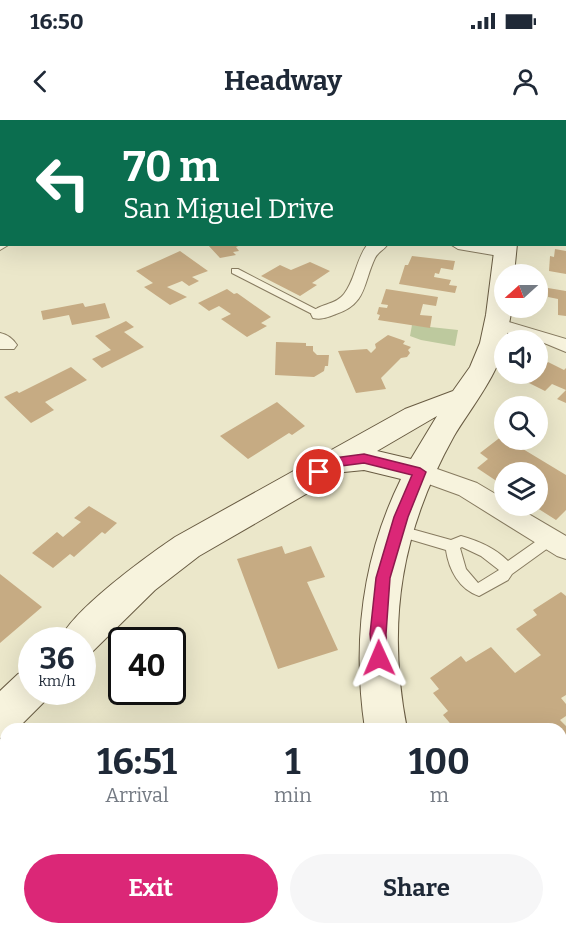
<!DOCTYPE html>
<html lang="en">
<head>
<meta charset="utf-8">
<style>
	body { margin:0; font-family:Bitter,serif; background:#f6f6f7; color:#1f2937; height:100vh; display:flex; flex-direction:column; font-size:22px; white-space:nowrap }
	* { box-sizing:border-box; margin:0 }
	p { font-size:20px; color:#747a83 }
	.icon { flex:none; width:33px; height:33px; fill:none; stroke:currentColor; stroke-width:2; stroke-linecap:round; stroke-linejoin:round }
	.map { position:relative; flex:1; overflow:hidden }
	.panel { position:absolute; left:0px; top:603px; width:567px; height:212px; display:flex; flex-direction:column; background:#fff; border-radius:18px 18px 0 0; box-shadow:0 6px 24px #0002 }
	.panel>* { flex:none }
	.banner { position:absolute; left:0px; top:0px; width:567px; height:126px; box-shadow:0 6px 24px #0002; background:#0b6e4f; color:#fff; overflow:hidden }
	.needle { width:39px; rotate:249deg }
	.buttons { position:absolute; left:494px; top:144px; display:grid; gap:12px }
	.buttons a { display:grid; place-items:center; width:54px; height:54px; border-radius:50%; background:#fff; box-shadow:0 6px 24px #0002; font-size:30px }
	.speed { position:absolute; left:18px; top:507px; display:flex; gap:12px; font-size:30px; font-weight:700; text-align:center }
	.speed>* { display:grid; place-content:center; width:78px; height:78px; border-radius:50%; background:#fff; box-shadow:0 6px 24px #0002; line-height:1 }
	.speed small { font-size:15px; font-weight:400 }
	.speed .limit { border:3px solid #111; border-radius:9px; background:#fff; color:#111 }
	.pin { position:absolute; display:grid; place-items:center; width:51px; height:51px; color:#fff; margin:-26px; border:3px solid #fff; border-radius:50%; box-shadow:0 2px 6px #0007 }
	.me { position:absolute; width:66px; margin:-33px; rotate:359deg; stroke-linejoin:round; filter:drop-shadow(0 0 4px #0008) }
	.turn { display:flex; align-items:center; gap:21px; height:126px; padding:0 24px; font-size:27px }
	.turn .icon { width:78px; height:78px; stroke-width:2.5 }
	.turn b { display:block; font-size:42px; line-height:51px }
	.eta { display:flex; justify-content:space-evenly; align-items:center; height:102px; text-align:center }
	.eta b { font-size:36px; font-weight:700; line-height:42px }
	.button { display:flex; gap:12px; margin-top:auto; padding:12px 24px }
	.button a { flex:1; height:69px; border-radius:36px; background:#db2777; color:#fff; font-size:24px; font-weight:700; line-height:69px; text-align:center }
	.button a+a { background:#f6f6f7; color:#1f2937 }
	.status { display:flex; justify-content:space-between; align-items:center; height:42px; padding:0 30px; background:#fff; direction:ltr }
	.status svg { height:16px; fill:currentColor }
	header { display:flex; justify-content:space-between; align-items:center; height:78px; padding:0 24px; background:#fff; font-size:27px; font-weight:700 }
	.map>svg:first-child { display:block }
	.green { fill:#bdc99e }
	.building { fill:#c6ab83 }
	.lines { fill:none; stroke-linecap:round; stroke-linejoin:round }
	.lane-casing { stroke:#877b60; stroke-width:2 }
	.street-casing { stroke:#877b60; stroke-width:2 }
	.secondary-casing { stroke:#695c43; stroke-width:2 }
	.lane { fill:#f7f3dd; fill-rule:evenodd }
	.street { fill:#f7f3dd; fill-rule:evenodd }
	.secondary { fill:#f7f3dd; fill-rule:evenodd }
	.route { fill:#db2777; stroke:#8e194d; stroke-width:1.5 }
</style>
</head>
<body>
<div class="status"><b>16:50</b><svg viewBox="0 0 49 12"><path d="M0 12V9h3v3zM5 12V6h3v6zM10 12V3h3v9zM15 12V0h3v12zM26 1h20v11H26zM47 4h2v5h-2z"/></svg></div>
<header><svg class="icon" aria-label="back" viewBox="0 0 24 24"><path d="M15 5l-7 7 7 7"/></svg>Headway<svg class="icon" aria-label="person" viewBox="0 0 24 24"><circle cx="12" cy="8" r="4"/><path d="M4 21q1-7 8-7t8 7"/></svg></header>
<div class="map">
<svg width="566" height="814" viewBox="0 0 566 814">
	<rect width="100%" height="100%" fill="#ebe7ca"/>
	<path class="green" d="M 412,205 L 458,210 L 455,226 L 421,220 L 410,216 Z
		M 566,735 L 566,814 L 494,814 L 492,809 L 561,808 L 561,739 Z"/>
	<path class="building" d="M 207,124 L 241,124 L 241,125 L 236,127 L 239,131 L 233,132 L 236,135 L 220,138 Z
		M 555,129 L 566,131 L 566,154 L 549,151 L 550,136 L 554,137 Z
		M 180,131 L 208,151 L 192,157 L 199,161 L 189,166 L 182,161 L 167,167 L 187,177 L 170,185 L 144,167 L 153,163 L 136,151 Z
		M 412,136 L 455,141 L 453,150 L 441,148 L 439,154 L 435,153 L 434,157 L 451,160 L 449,165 L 457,166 L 455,173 L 399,164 L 405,145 L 408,145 Z
		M 310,142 L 330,151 L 312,163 L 317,165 L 300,176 L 261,156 L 280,145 L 291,150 Z
		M 548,168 L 566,171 L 566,196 L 558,195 L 558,179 L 548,177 Z
		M 227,169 L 234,174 L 237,173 L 271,197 L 261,203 L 267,206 L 247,217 L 221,199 L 231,194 L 219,186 L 209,191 L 198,183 Z
		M 386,169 L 438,177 L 436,186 L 423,184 L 420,195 L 432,196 L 430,208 L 378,200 L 380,195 L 377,194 L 379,187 L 387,188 L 388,185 L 381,184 Z
		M 83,183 L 85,187 L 105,183 L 110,198 L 72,205 L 69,195 L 43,200 L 41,191 Z
		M 126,201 L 134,207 L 124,212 L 144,227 L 102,248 L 92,239 L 111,230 L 95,216 Z
		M 388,215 L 405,221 L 403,224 L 411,227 L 408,230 L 410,233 L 407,237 L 401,238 L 381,258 L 386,269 L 356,273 L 338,231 L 367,229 L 371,233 L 376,228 L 375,224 Z
		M 276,222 L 306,223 L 306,226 L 313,226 L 313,231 L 317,235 L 329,235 L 328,246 L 325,246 L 324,251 L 314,257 L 275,255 Z
		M 548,242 L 564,250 L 566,248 L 566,283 L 557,279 L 566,270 L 552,264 L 545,271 L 527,262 Z
		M 71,247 L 87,260 L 45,282 L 54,290 L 31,303 L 4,277 L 17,271 L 19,273 Z
		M 277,282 L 305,306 L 292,315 L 289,313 L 248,339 L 220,316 Z
		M 502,316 L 504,320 L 508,320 L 566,355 L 566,390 L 556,400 L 534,386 L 537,386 L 537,352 L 504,352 L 504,366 L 477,348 L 488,339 L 480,333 Z
		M 89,386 L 117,403 L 105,414 L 102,412 L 74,437 L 70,434 L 53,448 L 32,433 L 57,412 L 63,417 L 81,402 L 74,398 Z
		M 282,426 L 285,434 L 311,426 L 325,457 L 307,462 L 338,530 L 278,549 L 237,439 Z
		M 0,454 L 42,487 L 0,523 Z
		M 561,472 L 566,476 L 566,575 L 561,578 L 566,584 L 566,596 L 560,600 L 566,606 L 566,627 L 561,631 L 561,609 L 455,609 L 443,595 L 448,591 L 433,573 L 439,569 L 430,558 L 461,536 L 466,542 L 491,527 L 515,553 L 541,535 L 516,509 L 537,495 L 533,490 Z
		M 6,808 L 55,808 L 55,814 L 0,814 L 0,809 Z"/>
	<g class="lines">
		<g class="lane-casing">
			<path id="lane" d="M 232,149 L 238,149 L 325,194 L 324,196 L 316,196 L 232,153 Z
				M 397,405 L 451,420 L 461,416 C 479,421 495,428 508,441 L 545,415 L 555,415 L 557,419 L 555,423 L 512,454 L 508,460 L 479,476 C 459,469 449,450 446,430 L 392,414 L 390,410 L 392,406 ZM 462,427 L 481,436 L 499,450 L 478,463 L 466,449 L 460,428 Z
				M 566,657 L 566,677 L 561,679 L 561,659 Z"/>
		</g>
		<g class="street-casing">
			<path id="street" d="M 59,0 L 74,0 L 58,2 Z
				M 292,0 L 304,0 L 291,2 Z
				M 0,24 L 2,24 L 2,32 L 0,32 Z
				M 0,119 L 2,124 L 10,124 L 0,130 Z
				M 388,124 C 384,130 378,132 375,138 C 363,163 367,184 336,194 C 328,197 322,200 313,198 L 311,194 C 318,183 335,186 344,174 C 355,160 356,140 367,125 Z
				M 450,124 L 491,124 L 511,128 L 513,132 L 511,136 L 505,137 L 458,129 Z
				M 499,199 L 566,219 L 566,232 L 537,220 L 492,209 L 489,205 L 492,201 Z
				M 0,213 C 8,215 12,218 17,225 L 14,229 L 0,229 Z
				M 420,343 L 477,363 L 504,379 L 504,386 L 515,386 L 566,416 L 566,439 L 557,436 L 459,375 L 412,358 L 408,352 L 412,346 Z"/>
		</g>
		<g class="secondary-casing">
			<path id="secondary" d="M 503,0 L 519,0 L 520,2 L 503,2 Z
				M 495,124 L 517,124 L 514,154 L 504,154 L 504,188 L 512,188 L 506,220 L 504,220 C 504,247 468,292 454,316 C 401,411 386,502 407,609 L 365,609 C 352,522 362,438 401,359 L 364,350 L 344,352 L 199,436 L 155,470 L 92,532 L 82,535 L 82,520 L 60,520 C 71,491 147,436 175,417 L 405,289 L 453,271 L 470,247 L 480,223 L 486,195 ZM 437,296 L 411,339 L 377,331 Z
				M 32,549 L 32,572 L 50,572 L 46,580 L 17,609 L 6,609 L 6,615 L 0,618 L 0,571 L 18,554 Z
				M 429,808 L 478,808 L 480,814 L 430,814 Z"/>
		</g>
		<use href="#lane" class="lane"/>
		<use href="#street" class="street"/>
		<use href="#secondary" class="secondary"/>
	</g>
	<path class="route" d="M 364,334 L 420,348 L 426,352 L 408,397 L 390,458 L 386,514 L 387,538 L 385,543 L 379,545 L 373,543 L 370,514 L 376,458 L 394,397 L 412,355 L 364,343 L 341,346 L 319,357 L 313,352 L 334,338 Z"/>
</svg>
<div class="buttons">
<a><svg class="needle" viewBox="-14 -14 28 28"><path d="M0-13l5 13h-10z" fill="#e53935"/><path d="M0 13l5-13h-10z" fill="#747a83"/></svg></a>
<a><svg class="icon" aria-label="sound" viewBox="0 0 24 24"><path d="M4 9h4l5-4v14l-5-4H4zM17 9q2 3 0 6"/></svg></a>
<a><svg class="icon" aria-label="search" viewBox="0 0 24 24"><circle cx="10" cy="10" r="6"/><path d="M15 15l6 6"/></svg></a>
<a><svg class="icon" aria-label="layers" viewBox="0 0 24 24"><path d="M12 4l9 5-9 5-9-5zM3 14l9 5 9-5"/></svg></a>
</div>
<div class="speed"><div>36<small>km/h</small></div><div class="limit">40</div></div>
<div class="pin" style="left:319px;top:352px;background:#d93025"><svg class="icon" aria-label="arrive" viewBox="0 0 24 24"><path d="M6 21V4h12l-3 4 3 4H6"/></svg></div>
<svg class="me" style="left:379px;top:538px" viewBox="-20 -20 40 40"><path d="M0-17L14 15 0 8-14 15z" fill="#db2777" stroke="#fff" stroke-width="4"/></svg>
<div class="banner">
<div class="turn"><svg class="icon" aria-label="left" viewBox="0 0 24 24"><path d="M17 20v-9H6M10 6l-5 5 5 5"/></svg><div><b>70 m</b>San Miguel Drive</div></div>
</div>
<section class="panel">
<div class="eta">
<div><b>16:51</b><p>Arrival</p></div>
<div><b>1</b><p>min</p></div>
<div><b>100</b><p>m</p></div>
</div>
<div class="button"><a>Exit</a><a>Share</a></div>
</section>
</div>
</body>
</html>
